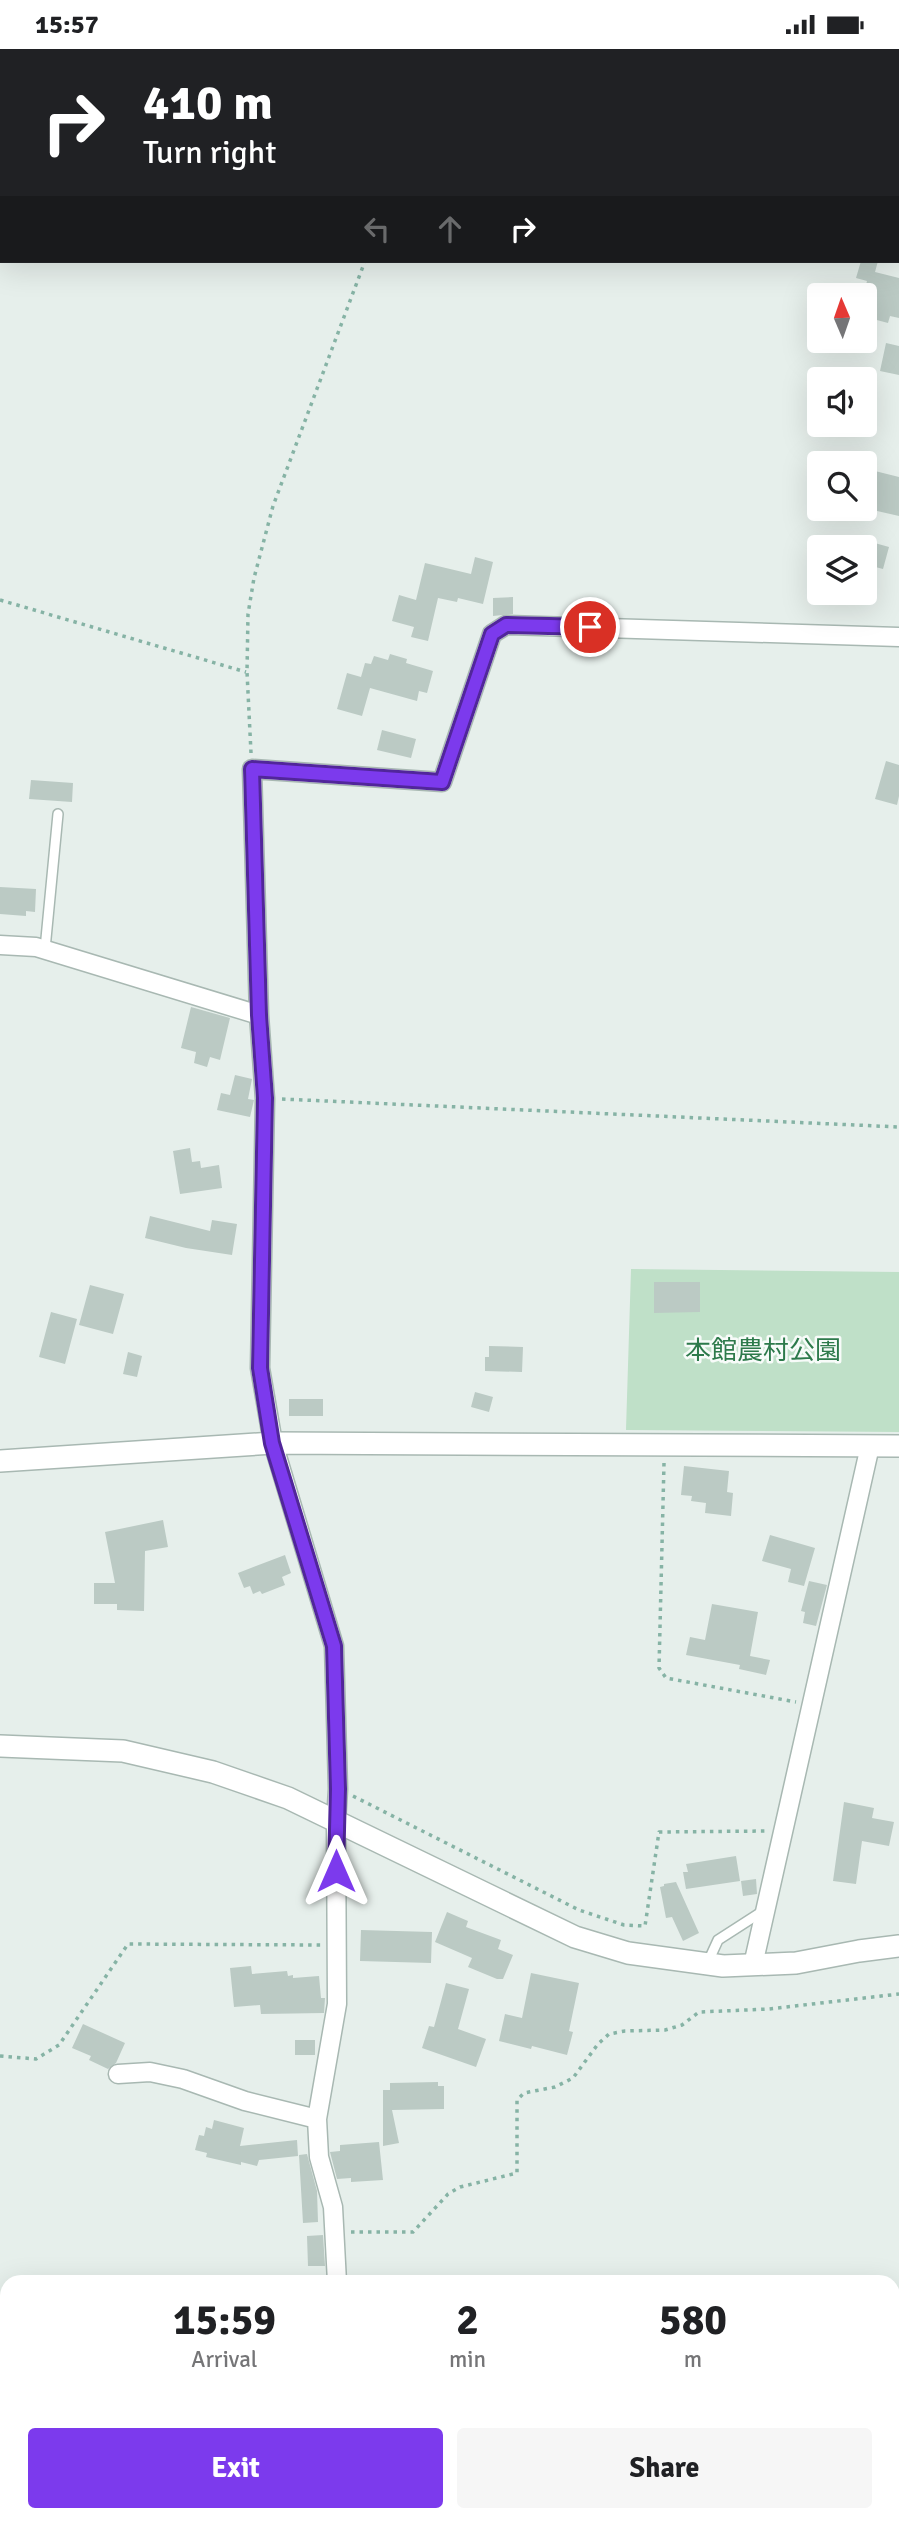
<!DOCTYPE html>
<html lang="en">
<head>
<meta charset="utf-8">
<style>
	body { margin:0; font-family:Signika,"Noto Sans JP",sans-serif; background:#f6f6f6; color:#202124; height:100vh; display:flex; flex-direction:column; font-size:26px; white-space:nowrap }
	* { box-sizing:border-box; margin:0 }
	p { font-size:23px; color:#757577 }
	.icon { flex:none; width:38px; height:38px; fill:none; stroke:currentColor; stroke-width:2; stroke-linecap:round; stroke-linejoin:round }
	.map { position:relative; flex:1; overflow:hidden }
	.drawer { position:absolute; left:0px; top:2226px; width:900px; height:247px; display:flex; flex-direction:column; background:#fff; border-radius:21px 21px 0 0; box-shadow:0 7px 28px #0002 }
	.drawer>* { flex:none }
	.top-card { position:absolute; left:0px; top:0px; width:900px; height:214px; box-shadow:0 7px 28px #0002; background:#202124; color:#fff; overflow:hidden }
	.needle { width:46px; rotate:358deg }
	.buttons { position:absolute; left:807px; top:234px; display:grid; gap:14px }
	.buttons a { display:grid; place-items:center; width:70px; height:70px; border-radius:7px; background:#fff; box-shadow:0 7px 28px #0002; font-size:35px }
	.pin { position:absolute; display:grid; place-items:center; width:60px; height:60px; color:#fff; margin:-30px; border:4px solid #fff; border-radius:50%; box-shadow:0 2px 7px #0007 }
	.me { position:absolute; width:77px; margin:-38px; rotate:0deg; stroke-linejoin:round; filter:drop-shadow(0 0 5px #0008) }
	.turn { display:flex; align-items:center; gap:24px; height:147px; padding:0 28px; font-size:32px }
	.turn .icon { width:91px; height:91px; stroke-width:2.5 }
	.turn b { display:block; font-size:49px; line-height:60px }
	.lanes { display:flex; align-items:center; height:66px; padding:0 28px; background:#0003; justify-content:center; gap:35px; direction:ltr }
	.lanes .off { opacity:.35 }
	.eta { display:flex; justify-content:space-evenly; align-items:center; height:119px; text-align:center }
	.eta b { font-size:42px; font-weight:700; line-height:49px }
	.cta { display:flex; gap:14px; margin-top:auto; padding:14px 28px }
	.cta a { flex:1; height:80px; border-radius:7px; background:#7c3aed; color:#fff; font-size:28px; font-weight:700; line-height:80px; text-align:center }
	.cta a+a { background:#f6f6f6; color:#202124 }
	.status { display:flex; justify-content:space-between; align-items:center; height:49px; padding:0 35px; background:#fff; direction:ltr }
	.status svg { height:19px; fill:currentColor }
	.map>svg:first-child { display:block }
	.green { fill:#bfe0c8 }
	.building { fill:#bbcac4 }
	.lines { fill:none; stroke-linecap:round; stroke-linejoin:round }
	.service-casing { stroke:#a8b8b2; stroke-width:12 }
	.minor-casing { stroke:#a8b8b2; stroke-width:21 }
	.tertiary-casing { stroke:#a8b8b2; stroke-width:24 }
	.path { stroke:#86b3a5; stroke-width:3.5; stroke-dasharray:3.5 5; stroke-linecap:butt }
	.service { stroke:#fff; stroke-width:9 }
	.minor { stroke:#fff; stroke-width:18 }
	.tertiary { stroke:#fff; stroke-width:21 }
	.route-casing { stroke:#51269a; stroke-width:18 }
	.route { stroke:#7c3aed; stroke-width:12 }
	.labels { text-anchor:middle; dominant-baseline:central; stroke-width:5; stroke-linejoin:round; paint-order:stroke }
	.park-label { font-size:26px; fill:#2d7a4b; stroke:#f7fbf9 }
</style>
</head>
<body>
<div class="status"><b>15:57</b><svg viewBox="0 0 49 12"><path d="M0 12V9h3v3zM5 12V6h3v6zM10 12V3h3v9zM15 12V0h3v12zM26 1h20v11H26zM47 4h2v5h-2z"/></svg></div>
<div class="map">
<svg width="899" height="2472" viewBox="0 0 899 2472">
	<rect width="100%" height="100%" fill="#e6efeb"/>
	<path class="green" d="M 631,1220 L 899,1223 L 899,1383 L 626,1381 Z"/>
	<path class="building" d="M 861,212 L 878,212 L 875,223 L 899,229 L 899,269 L 890,267 L 888,274 L 873,270 L 875,262 L 866,260 L 871,241 L 865,239 L 867,232 L 856,229 Z
		M 886,294 L 899,297 L 899,326 L 880,322 Z
		M 867,420 L 899,428 L 899,467 L 864,459 Z
		M 864,491 L 889,498 L 883,520 L 864,515 Z
		M 475,508 L 493,513 L 483,555 L 458,549 L 457,553 L 438,549 L 428,592 L 411,588 L 414,578 L 392,572 L 399,546 L 416,551 L 425,514 L 471,525 Z
		M 513,548 L 513,565 L 493,567 L 493,549 Z
		M 390,605 L 407,610 L 406,614 L 433,622 L 427,644 L 419,642 L 417,652 L 370,639 L 362,667 L 337,660 L 347,624 L 361,628 L 365,614 L 371,615 L 374,607 L 388,611 Z
		M 382,681 L 416,690 L 411,709 L 377,701 Z
		M 886,712 L 899,716 L 899,747 L 897,756 L 875,750 Z
		M 31,731 L 73,734 L 72,753 L 29,750 Z
		M 0,838 L 36,840 L 35,863 L 26,862 L 26,867 L 0,865 Z
		M 191,958 L 230,969 L 220,1011 L 210,1008 L 207,1018 L 194,1014 L 196,1003 L 181,999 Z
		M 235,1026 L 252,1030 L 248,1050 L 254,1051 L 250,1068 L 217,1061 L 221,1044 L 230,1046 Z
		M 190,1099 L 192,1113 L 200,1112 L 201,1119 L 219,1116 L 222,1139 L 180,1145 L 173,1102 Z
		M 150,1167 L 210,1182 L 212,1171 L 237,1175 L 232,1206 L 186,1199 L 145,1189 Z
		M 654,1233 L 700,1233 L 700,1263 L 654,1264 Z
		M 90,1236 L 124,1245 L 113,1285 L 79,1276 Z
		M 51,1263 L 77,1270 L 65,1315 L 39,1308 Z
		M 489,1297 L 523,1298 L 522,1323 L 485,1322 L 485,1308 L 489,1308 Z
		M 128,1303 L 142,1307 L 137,1328 L 123,1325 Z
		M 475,1343 L 493,1348 L 489,1363 L 471,1358 Z
		M 289,1350 L 323,1350 L 323,1367 L 289,1367 Z
		M 684,1417 L 729,1422 L 727,1443 L 733,1444 L 731,1467 L 705,1464 L 706,1454 L 691,1452 L 692,1447 L 681,1446 Z
		M 163,1471 L 168,1498 L 145,1502 L 144,1562 L 117,1561 L 117,1555 L 94,1555 L 94,1534 L 115,1534 L 105,1483 Z
		M 770,1486 L 815,1499 L 804,1537 L 788,1533 L 791,1520 L 762,1512 Z
		M 285,1506 L 291,1524 L 282,1528 L 285,1536 L 262,1545 L 260,1542 L 253,1545 L 250,1537 L 244,1539 L 238,1524 Z
		M 809,1532 L 827,1536 L 816,1577 L 803,1574 L 805,1563 L 801,1562 Z
		M 712,1555 L 758,1563 L 750,1607 L 770,1611 L 766,1626 L 739,1620 L 740,1616 L 686,1606 L 690,1588 L 705,1591 Z
		M 844,1753 L 874,1759 L 872,1769 L 894,1773 L 889,1797 L 862,1792 L 856,1835 L 833,1832 Z
		M 736,1807 L 740,1832 L 686,1840 L 683,1823 L 688,1823 L 686,1815 Z
		M 756,1830 L 757,1845 L 743,1847 L 741,1832 Z
		M 676,1833 L 699,1884 L 683,1892 L 672,1868 L 666,1869 L 660,1838 L 664,1837 L 664,1835 Z
		M 447,1863 L 468,1872 L 466,1878 L 501,1891 L 498,1900 L 513,1906 L 503,1930 L 497,1930 L 468,1918 L 472,1909 L 435,1893 Z
		M 361,1881 L 432,1883 L 431,1914 L 360,1912 Z
		M 251,1917 L 252,1925 L 287,1922 L 288,1927 L 293,1926 L 293,1929 L 319,1927 L 321,1949 L 325,1949 L 324,1964 L 261,1965 L 260,1956 L 234,1958 L 230,1919 Z
		M 531,1924 L 579,1934 L 569,1982 L 573,1983 L 567,2006 L 532,1997 L 531,2000 L 499,1992 L 505,1965 L 522,1969 Z
		M 446,1934 L 469,1940 L 458,1980 L 486,1990 L 476,2018 L 422,1999 L 429,1977 L 434,1978 Z
		M 83,1975 L 125,1994 L 116,2014 L 108,2020 L 89,2011 L 91,2007 L 72,1999 Z
		M 295,1991 L 315,1991 L 315,2006 L 295,2006 Z
		M 438,2033 L 438,2037 L 444,2037 L 444,2060 L 392,2061 L 399,2094 L 383,2097 L 383,2041 L 390,2041 L 390,2034 Z
		M 214,2071 L 244,2079 L 240,2097 L 297,2091 L 298,2107 L 259,2111 L 257,2117 L 241,2113 L 241,2116 L 206,2108 L 207,2104 L 195,2101 L 199,2086 L 204,2087 L 206,2078 L 212,2080 Z
		M 379,2093 L 383,2131 L 351,2133 L 351,2129 L 337,2130 L 330,2103 L 340,2102 L 340,2096 Z
		M 307,2105 L 317,2142 L 318,2173 L 303,2174 L 299,2106 Z
		M 323,2186 L 325,2217 L 308,2217 L 307,2187 Z"/>
	<g class="lines">
		<g class="service-casing">
			<path id="service" d="M 45,900 L 58,765
				M 707,1915 L 718,1891 L 763,1862"/>
		</g>
		<g class="minor-casing">
			<path id="minor" d="M 0,896 L 36,898 L 259,966
				M 753,1916 L 870,1397
				M 118,2025 L 150,2023 L 183,2030 L 245,2052 L 317,2070
				M 337,2233 L 333,2158 L 319,2108 L 317,2070 L 337,1955 L 336,1773 L 338,1740 L 334,1597 L 273,1394 L 260,1319 L 265,1050 L 259,966 L 252,720 L 442,733 L 492,585 L 506,576 L 899,588
				M 338,2472 L 338,2466"/>
		</g>
		<g class="tertiary-casing">
			<path id="tertiary" d="M 324,0 L 329,2
				M 800,0 L 800,2
				M 898,150 L 899,151
				M 898,202 L 899,202
				M 0,1412 L 273,1394 L 899,1397
				M 0,1697 L 123,1702 L 213,1723 L 288,1749 L 575,1888 L 628,1904 L 723,1917 L 796,1914 L 859,1902 L 899,1897"/>
		</g>
		<path class="path" d="M 0,551 L 246,623
			M 251,704 L 247,623 L 248,565 L 254,529 L 273,457 L 365,212
			M 282,1050 L 899,1078
			M 664,1414 L 659,1619 L 666,1629 L 796,1653
			M 353,1747 L 579,1861 L 624,1876 L 645,1877 L 659,1783 L 767,1782
			M 0,2007 L 36,2010 L 59,1996 L 128,1895 L 321,1896
			M 351,2183 L 413,2183 L 448,2145 L 460,2138 L 517,2124 L 517,2051 L 524,2044 L 555,2038 L 573,2029 L 598,1995 L 609,1985 L 625,1982 L 665,1981 L 682,1976 L 699,1963 L 769,1960 L 899,1945
			M 0,2264 L 7,2264"/>
		<use href="#service" class="service"/>
		<use href="#minor" class="minor"/>
		<use href="#tertiary" class="tertiary"/>
	</g>
	<g class="lines">
		<g class="route-casing">
			<path id="route" d="M 336,1822 L 338,1740 L 334,1597 L 272,1394 L 260,1319 L 265,1049 L 259,966 L 252,720 L 442,733 L 492,585 L 506,576 L 590,578"/>
		</g>
		<use href="#route" class="route"/>
	</g>
	<g class="labels">
		<g class="park-label">
			<text x="763" y="1302">本館農村公園</text>
		</g>
	</g>
</svg>
<div class="buttons">
<a><svg class="needle" viewBox="-14 -14 28 28"><path d="M0-13l5 13h-10z" fill="#e53935"/><path d="M0 13l5-13h-10z" fill="#757577"/></svg></a>
<a><svg class="icon" aria-label="sound" viewBox="0 0 24 24"><path d="M4 9h4l5-4v14l-5-4H4zM17 9q2 3 0 6"/></svg></a>
<a><svg class="icon" aria-label="search" viewBox="0 0 24 24"><circle cx="10" cy="10" r="6"/><path d="M15 15l6 6"/></svg></a>
<a><svg class="icon" aria-label="layers" viewBox="0 0 24 24"><path d="M12 4l9 5-9 5-9-5zM3 14l9 5 9-5"/></svg></a>
</div>
<div class="pin" style="left:590px;top:578px;background:#d93025"><svg class="icon" aria-label="arrive" viewBox="0 0 24 24"><path d="M6 21V4h12l-3 4 3 4H6"/></svg></div>
<svg class="me" style="left:336px;top:1822px" viewBox="-20 -20 40 40"><path d="M0-17L14 15 0 8-14 15z" fill="#7c3aed" stroke="#fff" stroke-width="4"/></svg>
<div class="top-card">
<div class="turn"><svg class="icon" aria-label="right" viewBox="0 0 24 24"><path d="M7 20v-9h11M14 6l5 5-5 5"/></svg><div><b>410 m</b>Turn right</div></div>
<div class="lanes"><svg class="icon off" aria-label="left" viewBox="0 0 24 24"><path d="M17 20v-9H6M10 6l-5 5 5 5"/></svg><svg class="icon off" aria-label="ahead" viewBox="0 0 24 24"><path d="M12 20V5M6 11l6-6 6 6"/></svg><svg class="icon" aria-label="right" viewBox="0 0 24 24"><path d="M7 20v-9h11M14 6l5 5-5 5"/></svg></div>
</div>
<section class="drawer">
<div class="eta">
<div><b>15:59</b><p>Arrival</p></div>
<div><b>2</b><p>min</p></div>
<div><b>580</b><p>m</p></div>
</div>
<div class="cta"><a>Exit</a><a>Share</a></div>
</section>
</div>
</body>
</html>
